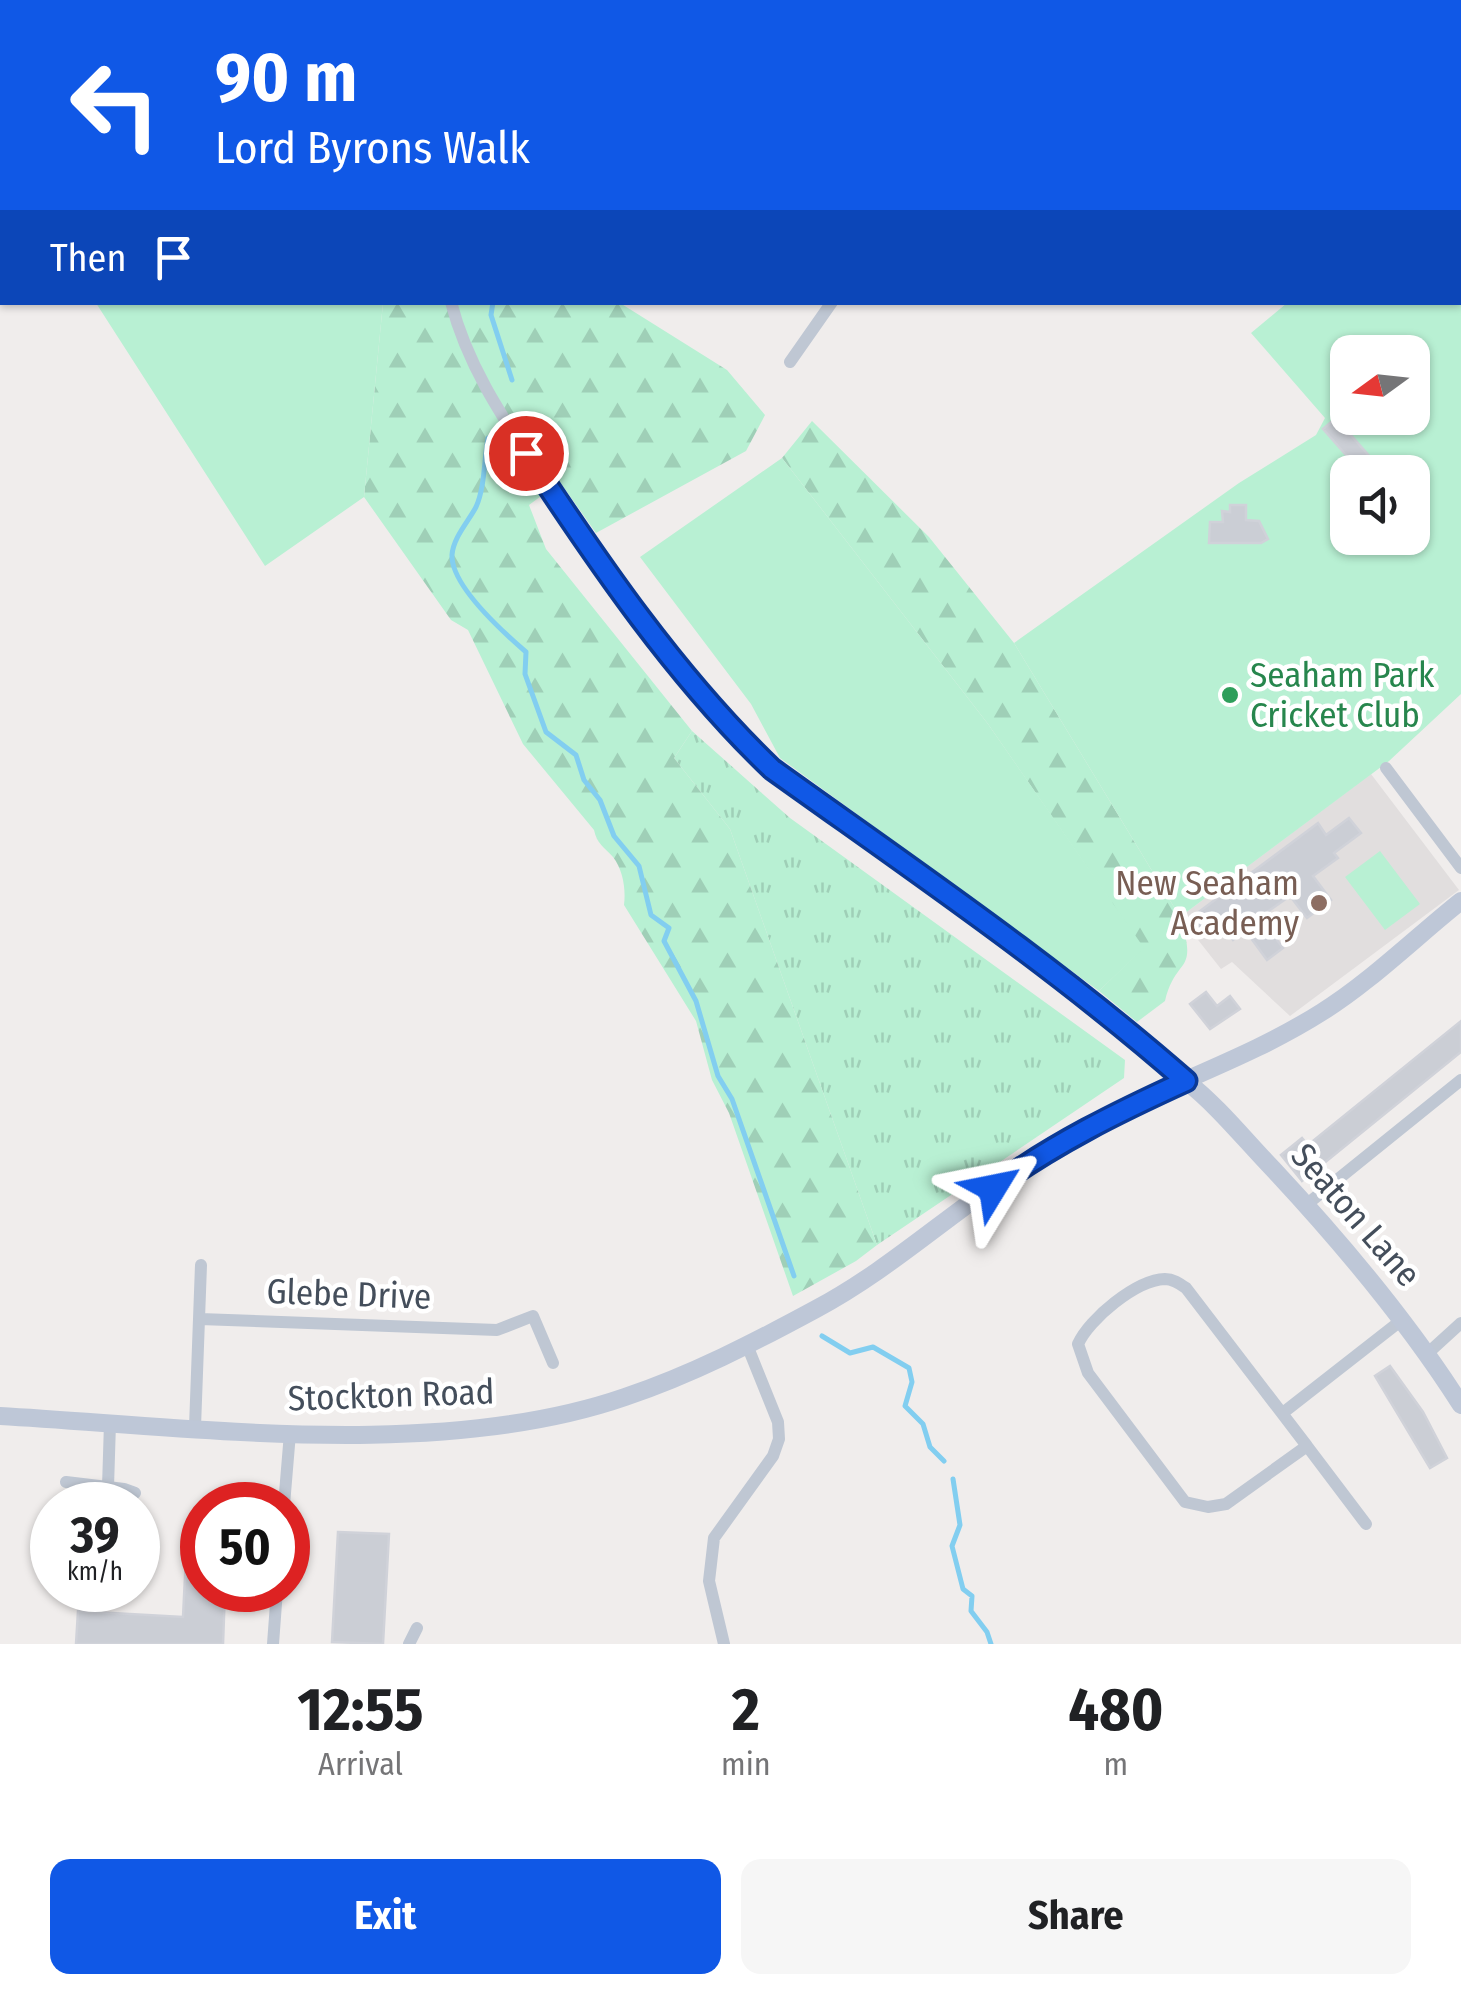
<!DOCTYPE html>
<html lang="en">
<head>
<meta charset="utf-8">
<style>
	body { margin:0; font-family:"Fira Sans Condensed",sans-serif; background:#f6f6f6; color:#202124; height:100vh; display:flex; flex-direction:column; font-size:38px; white-space:nowrap }
	* { box-sizing:border-box; margin:0 }
	p { font-size:32px; color:#757577 }
	.icon { flex:none; width:55px; height:55px; fill:none; stroke:currentColor; stroke-width:2; stroke-linecap:round; stroke-linejoin:round }
	.map { position:relative; height:1644px; overflow:hidden }
	.side { display:flex; flex-direction:column; background:#fff; flex:1 }
	.side>* { flex:none }
	.hud { position:absolute; left:0px; top:0px; width:1462px; height:305px; box-shadow:0 2px 8px #0004; background:#1058e6; color:#fff; overflow:hidden }
	.needle { width:65px; rotate:255deg }
	.controls { position:absolute; left:1330px; top:335px; display:grid; gap:20px }
	.controls a { display:grid; place-items:center; width:100px; height:100px; border-radius:20px; background:#fff; box-shadow:0 2px 8px #0004; font-size:50px }
	.speed { position:absolute; left:30px; top:1482px; display:flex; gap:20px; font-size:50px; font-weight:700; text-align:center }
	.speed>* { display:grid; place-content:center; width:130px; height:130px; border-radius:50%; background:#fff; box-shadow:0 2px 8px #0004; line-height:1 }
	.speed small { font-size:25px; font-weight:400 }
	.speed .limit { border:15px solid #d22; background:#fff; color:#111 }
	.pin { position:absolute; display:grid; place-items:center; width:85px; height:85px; color:#fff; margin:-42px; border:5px solid #fff; border-radius:50%; box-shadow:0 2px 10px #0007 }
	.me { position:absolute; width:110px; margin:-55px; rotate:55deg; stroke-linejoin:round; filter:drop-shadow(0 0 8px #0008) }
	.turn { display:flex; align-items:center; gap:35px; height:210px; padding:0 50px; font-size:45px }
	.turn .icon { width:130px; height:130px; stroke-width:2.5 }
	.turn b { display:block; font-size:70px; line-height:85px }
	.then { display:flex; align-items:center; height:95px; padding:0 50px; background:#0003; gap:20px; font-size:38px }
	.eta { display:flex; justify-content:space-evenly; align-items:center; height:170px; text-align:center }
	.eta b { font-size:60px; font-weight:700; line-height:70px }
	.action { display:flex; gap:20px; margin-top:auto; padding:20px 50px }
	.action a { flex:1; height:115px; border-radius:20px; background:#1058e6; color:#fff; font-size:40px; font-weight:700; line-height:115px; text-align:center }
	.action a+a { background:#f6f6f6; color:#202124 }
	.map>svg:first-child { display:block }
	.education { fill:#e1dede }
	.grass { fill:url(#grass-tufts) }
	.forest { fill:url(#forest-firs) }
	.park { fill:#b8f0d3; fill-rule:evenodd }
	.lines { fill:none; stroke-linecap:round; stroke-linejoin:round }
	.stream { stroke:#82cef0; stroke-width:5 }
	.building { fill:#cbced5; stroke:#d0d2d9; stroke-width:2.5 }
	.street { stroke:#bfc7d3; stroke-width:12 }
	.secondary { stroke:#bec7d7; stroke-width:18 }
	.route-casing { stroke:#0a3996; stroke-width:25 }
	.route { stroke:#1058e6; stroke-width:18 }
	.leisure-dot { fill:#2e9e5b; stroke:#fff; stroke-width:4 }
	.education-dot { fill:#8d6e63; stroke:#fff; stroke-width:4 }
	.labels { text-anchor:middle; dominant-baseline:central; stroke-width:9; stroke-linejoin:round; paint-order:stroke }
	.leisure-label { font-size:35px; fill:#27864d; stroke:#fff; text-anchor:start }
	.education-label { font-size:35px; fill:#785e54; stroke:#fff; text-anchor:end }
	.street-label { font-size:35px; fill:#444e5b; stroke:#fff }
</style>
</head>
<body>
<div class="map">
<svg width="1461" height="1644" viewBox="0 0 1461 1644">
	<defs>
		<pattern id="grass-tufts" width="24" height="20" patternUnits="userSpaceOnUse" patternTransform="scale(2.5)"><rect width="24" height="20" fill="#b8f0d3"/><path d="M3 7l-1-3M5 7V3M7 7l1-3M15 17l-1-3M17 17v-4M19 17l1-3" fill="none" stroke="#9fcfb7"/></pattern>
		<pattern id="forest-firs" width="22" height="20" patternUnits="userSpaceOnUse" patternTransform="scale(2.5)"><rect width="22" height="20" fill="#b8f0d3"/><path d="M5 1l3.5 6h-7zM16 11l3.5 6h-7z" fill="#9fcfb7"/></pattern>
	</defs>
	<rect width="100%" height="100%" fill="#f0edec"/>
	<path class="education" d="M 1371,774 L 1459,890 L 1290,1016 L 1232,962 L 1221,969 L 1180,917 Z"/>
	<path class="grass" d="M 692,731 L 790,818 L 1125,1060 L 1124,1078 L 877,1245 L 730,829 L 674,758 Z"/>
	<path class="forest" d="M 383,303 L 620,303 L 727,370 L 765,415 L 746,451 L 596,533 L 560,482 L 529,505 L 546,549 L 692,731 L 674,758 L 730,829 L 877,1245 L 856,1261 L 793,1296 L 729,1113 L 712,1080 L 696,1021 L 624,905 C 626,889 623,870 613,857 C 604,847 597,844 594,830 L 523,744 L 468,630 L 451,620 L 364,497 Z
		M 812,421 L 929,537 L 1014,643 L 1180,917 C 1199,976 1176,955 1165,1001 L 1137,1022 L 1099,991 L 1143,948 L 988,724 L 782,458 Z"/>
	<path class="park" d="M 1461,47 L 1461,694 L 1389,761 L 1180,917 L 1014,643 L 1239,483 L 1316,435 L 1325,418 L 1251,333 L 1287,303 L 1460,302 ZM 1348,352 L 1412,352 L 1412,418 L 1348,418 ZM 1348,472 L 1412,472 L 1412,538 L 1348,538 Z
		M 96,303 L 383,303 L 364,497 L 265,566 Z
		M 782,458 L 988,724 L 1144,948 L 1099,991 L 780,758 L 751,704 L 640,557 Z
		M 1380,851 L 1420,904 L 1385,930 L 1345,877 Z"/>
	<g class="lines">
		<path class="stream" d="M 349,0 L 351,2
			M 1308,0 L 1314,2
			M 1460,69 L 1461,69
			M 493,302 L 491,315 L 512,380
			M 488,438 C 484,459 485,487 476,507 C 468,522 453,538 452,555 C 451,586 504,633 526,652 L 525,674 L 546,732 L 576,755 L 584,780 L 600,800 L 614,836 L 639,866 L 651,915 L 669,928 L 664,941 L 696,1001 L 718,1076 L 732,1099 L 794,1276
			M 822,1336 L 850,1353 L 873,1347 L 909,1368 L 912,1382 L 905,1406 L 923,1424 L 930,1447 L 944,1461
			M 953,1479 L 960,1525 L 952,1546 L 963,1589 L 972,1596 L 971,1611 L 987,1632 L 991,1644"/>
	</g>
	<path class="building" d="M 1336,418 L 1378,466 L 1370,472 L 1361,472 L 1323,429 Z
		M 1230,505 L 1246,505 L 1246,520 L 1259,521 L 1268,539 L 1261,543 L 1209,543 L 1210,522 L 1223,522 L 1222,511 L 1230,512 Z
		M 1349,818 L 1361,833 L 1334,853 L 1338,858 L 1313,876 L 1331,900 L 1307,918 L 1290,896 L 1260,917 L 1283,948 L 1267,960 L 1245,930 L 1233,940 L 1221,924 L 1206,934 L 1204,932 L 1199,935 L 1188,920 L 1318,823 L 1326,835 Z
		M 1206,992 L 1217,1006 L 1230,996 L 1240,1009 L 1210,1029 L 1190,1004 Z
		M 1461,1021 L 1461,1052 L 1302,1181 L 1281,1155 L 1302,1138 L 1308,1145 Z
		M 1390,1366 L 1423,1412 L 1447,1458 L 1430,1468 L 1375,1376 Z
		M 338,1532 L 389,1534 L 383,1644 L 332,1642 Z
		M 187,1536 L 202,1537 L 202,1590 L 225,1590 L 223,1644 L 76,1644 L 78,1611 L 183,1617 Z"/>
	<g class="lines">
		<path class="street" d="M 302,0 L 304,2
			M 594,2 L 595,0
			M 812,2 L 813,0
			M 1002,2 L 1003,0
			M 451,302 C 468,368 505,421 542,477 C 609,580 683,684 773,769 C 913,870 1056,967 1186,1081
			M 790,362 L 832,302
			M 1386,768 L 1461,868
			M 1306,1205 L 1461,1080
			M 200,1319 L 497,1330 L 533,1316 L 553,1363
			M 1428,1353 L 1461,1323
			M 1284,1412 L 1403,1319
			M 195,1427 L 201,1265
			M 1307,1446 L 1186,1288 C 1179,1283 1173,1279 1165,1279 C 1136,1280 1089,1319 1078,1344 L 1088,1373 L 1185,1502 L 1208,1507 L 1226,1504 L 1307,1446 L 1366,1524
			M 66,1482 L 124,1489 L 135,1493
			M 108,1487 L 110,1423
			M 284,1505 L 290,1433
			M 273,1644 L 277,1590
			M 409,1644 L 417,1628
			M 724,1644 L 709,1581 L 714,1538 L 773,1456 L 779,1439 L 778,1422 L 747,1345"/>
		<path class="secondary" d="M 1186,1081 C 1219,1107 1244,1139 1273,1169 C 1342,1243 1407,1320 1461,1405
			M 0,1416 C 194,1427 440,1461 625,1397 C 691,1375 755,1342 816,1309 C 895,1267 959,1204 1035,1159 C 1061,1144 1086,1128 1112,1114 C 1182,1079 1256,1054 1322,1012 C 1369,983 1417,936 1461,901"/>
	</g>
	<g class="lines">
		<g class="route-casing">
			<path id="route" d="M 526,453 C 599,564 676,677 772,769 C 913,870 1056,967 1186,1081 C 1118,1112 1053,1144 993,1188"/>
		</g>
		<use href="#route" class="route"/>
	</g>
	<circle class="leisure-dot" cx="1230" cy="695" r="10"/>
	<circle class="education-dot" cx="1319" cy="903" r="10"/>
	<g class="labels">
		<g class="leisure-label">
			<text x="1250" y="675">Seaham Park<tspan x="1250" dy="40">Cricket Club</tspan></text>
		</g>
		<g class="education-label">
			<text x="1299" y="883">New Seaham<tspan x="1299" dy="40">Academy</tspan></text>
		</g>
		<g class="street-label">
			<text transform="translate(1356 1215) rotate(49)">Seaton Lane</text>
			<text transform="translate(349 1294) rotate(2)">Glebe Drive</text>
			<text transform="translate(391 1395) rotate(-2)">Stockton Road</text>
		</g>
	</g>
</svg>
<div class="controls">
<a><svg class="needle" viewBox="-14 -14 28 28"><path d="M0-13l5 13h-10z" fill="#e53935"/><path d="M0 13l5-13h-10z" fill="#757577"/></svg></a>
<a><svg class="icon" aria-label="sound" viewBox="0 0 24 24"><path d="M4 9h4l5-4v14l-5-4H4zM17 9q2 3 0 6"/></svg></a>
</div>
<div class="speed"><div>39<small>km/h</small></div><div class="limit">50</div></div>
<div class="pin" style="left:526px;top:453px;background:#d93025"><svg class="icon" aria-label="arrive" viewBox="0 0 24 24"><path d="M6 21V4h12l-3 4 3 4H6"/></svg></div>
<svg class="me" style="left:993px;top:1188px" viewBox="-20 -20 40 40"><path d="M0-17L14 15 0 8-14 15z" fill="#1058e6" stroke="#fff" stroke-width="4"/></svg>
<div class="hud">
<div class="turn"><svg class="icon" aria-label="left" viewBox="0 0 24 24"><path d="M17 20v-9H6M10 6l-5 5 5 5"/></svg><div><b>90 m</b>Lord Byrons Walk</div></div>
<div class="then">Then<svg class="icon" aria-label="arrive" viewBox="0 0 24 24"><path d="M6 21V4h12l-3 4 3 4H6"/></svg></div>
</div>
</div>
<section class="side">
<div class="eta">
<div><b>12:55</b><p>Arrival</p></div>
<div><b>2</b><p>min</p></div>
<div><b>480</b><p>m</p></div>
</div>
<div class="action"><a>Exit</a><a>Share</a></div>
</section>
</body>
</html>
